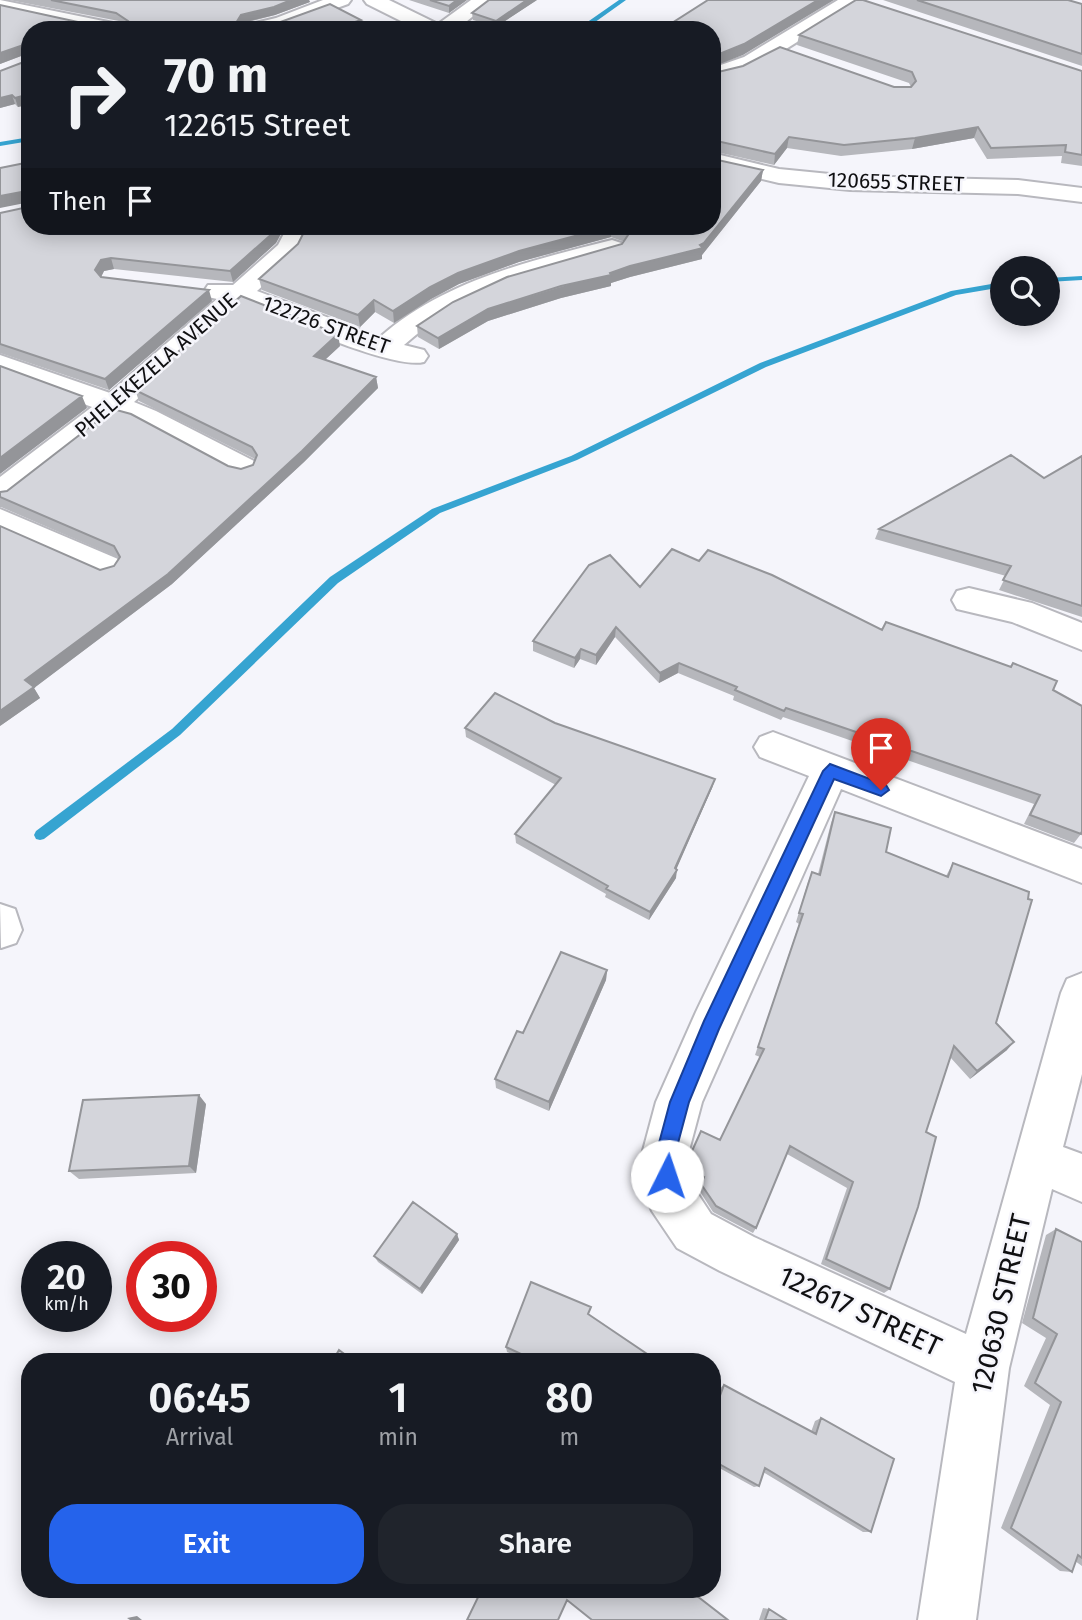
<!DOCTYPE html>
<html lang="en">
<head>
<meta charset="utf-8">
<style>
	body { margin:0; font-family:"Fira Sans",sans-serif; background:#20242c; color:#f1f3f6; height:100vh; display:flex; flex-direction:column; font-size:26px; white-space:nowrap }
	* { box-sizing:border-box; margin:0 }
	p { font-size:23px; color:#9ea1a6 }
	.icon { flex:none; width:38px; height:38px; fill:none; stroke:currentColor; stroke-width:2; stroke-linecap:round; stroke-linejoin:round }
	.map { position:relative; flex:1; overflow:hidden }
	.side { position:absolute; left:21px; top:1353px; width:700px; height:245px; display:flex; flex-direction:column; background:#171b24; border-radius:28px; box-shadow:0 4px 18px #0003 }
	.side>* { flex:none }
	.guide { position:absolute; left:21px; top:21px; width:700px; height:214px; border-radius:28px; box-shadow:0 4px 18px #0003; background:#171b24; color:#f1f3f6; overflow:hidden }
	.tools { position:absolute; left:990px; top:256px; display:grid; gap:14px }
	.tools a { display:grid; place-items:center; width:70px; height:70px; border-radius:50%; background:#171b24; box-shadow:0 4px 18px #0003; font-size:35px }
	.speed { position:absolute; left:21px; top:1241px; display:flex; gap:14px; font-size:35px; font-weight:700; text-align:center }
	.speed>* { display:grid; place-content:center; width:91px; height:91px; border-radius:50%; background:#171b24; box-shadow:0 4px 18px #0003; line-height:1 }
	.speed small { font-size:18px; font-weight:400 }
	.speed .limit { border:10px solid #d22; background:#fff; color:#111 }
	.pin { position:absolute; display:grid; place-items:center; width:60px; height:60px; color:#fff; margin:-72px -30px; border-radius:50% 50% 50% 0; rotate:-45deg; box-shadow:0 0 7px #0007 }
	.pin .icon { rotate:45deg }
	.me { position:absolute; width:77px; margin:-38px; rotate:4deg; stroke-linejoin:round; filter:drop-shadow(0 0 5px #0008) }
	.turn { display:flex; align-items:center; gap:24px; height:147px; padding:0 28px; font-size:32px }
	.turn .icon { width:91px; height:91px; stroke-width:2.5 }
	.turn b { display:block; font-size:49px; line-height:60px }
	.then { display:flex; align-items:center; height:66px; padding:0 28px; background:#0003; gap:14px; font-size:26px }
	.eta { display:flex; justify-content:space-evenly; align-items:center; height:119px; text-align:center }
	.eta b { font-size:42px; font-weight:600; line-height:49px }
	.action { display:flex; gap:14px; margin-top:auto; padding:14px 28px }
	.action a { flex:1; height:80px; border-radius:28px; background:#2563eb; color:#fff; font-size:28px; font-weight:600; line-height:80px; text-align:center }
	.action a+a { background:#20242c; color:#f1f3f6 }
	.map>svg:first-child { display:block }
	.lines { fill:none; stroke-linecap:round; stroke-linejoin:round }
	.stream { fill:#36a4d1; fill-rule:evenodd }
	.street-casing { stroke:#b8b8be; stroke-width:4 }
	.street { fill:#fff; fill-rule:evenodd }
	.wall { fill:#b6b7bc }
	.shaded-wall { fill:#949599 }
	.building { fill:#d4d5db; stroke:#949599; stroke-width:2 }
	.route { fill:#2563eb; stroke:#184099; stroke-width:2 }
	.labels { text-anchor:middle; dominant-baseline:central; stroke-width:5; stroke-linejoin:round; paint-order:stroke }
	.far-street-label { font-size:21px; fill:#0f0f11; stroke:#f5f5fb }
	.near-street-label { font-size:28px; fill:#0f0f11; stroke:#f5f5fb }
</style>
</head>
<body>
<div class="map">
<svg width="1082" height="1620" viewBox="0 0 1082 1620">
	<rect width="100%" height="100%" fill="#f5f5fb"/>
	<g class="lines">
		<path class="stream" d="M 619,0 L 626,0 L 584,30 L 576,30 Z
			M 30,137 L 30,141 L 0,146 L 0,142 Z
			M 1082,276 L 1082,280 L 1048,282 L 1048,278 Z
			M 1003,282 L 1003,287 L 956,295 L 766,367 L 577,460 L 440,513 L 338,583 L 180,735 L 44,839 L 40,840 L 36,839 L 34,835 L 36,831 L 172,729 L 330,577 L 432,509 L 571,456 L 760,363 L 951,291 Z"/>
		<g class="street-casing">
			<path id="street" d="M 0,0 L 118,24 L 128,30 L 90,30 L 0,10 Z
				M 323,0 L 351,0 L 348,4 L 276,30 L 240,30 L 243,26 L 276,18 Z
				M 364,0 L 389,0 L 438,24 L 471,0 L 493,0 L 456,30 L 419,30 L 367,4 Z
				M 838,0 L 864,0 L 759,66 L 712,81 L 712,68 L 744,57 Z
				M 712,153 L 779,169 L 850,176 L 1018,180 L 1082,188 L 1082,202 L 1018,194 L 850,190 L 779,183 L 712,167 Z
				M 288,226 L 312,226 L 298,254 L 257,291 L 380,337 C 445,280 530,261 612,240 L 621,243 L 625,248 L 621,253 C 545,273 464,291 404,345 L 424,350 L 428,356 L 424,362 C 392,370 279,318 243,304 L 134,402 L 156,411 L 254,461 L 258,468 L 254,475 L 243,478 L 232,475 L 136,423 L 117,417 L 11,500 L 0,503 L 0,477 L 92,407 L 0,373 L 0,355 L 110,393 L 217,299 L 208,297 L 204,291 L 208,285 L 233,285 L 278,245 Z
				M 0,509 L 118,559 L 122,567 L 118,575 L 106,579 L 0,533 Z
				M 969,588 L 1032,603 L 1082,623 L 1082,650 L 1012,622 L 957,609 L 952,600 L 957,591 Z
				M 773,732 L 1082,849 L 1082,883 L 841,789 L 702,1102 L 687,1158 L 692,1185 L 711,1214 L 754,1237 L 966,1334 L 1061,993 L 1067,979 L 1082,973 L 1082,1074 L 1063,1147 L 1082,1154 L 1082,1202 L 1052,1189 L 1009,1368 L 976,1620 L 918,1620 L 955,1382 L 720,1271 L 677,1248 L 652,1211 L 645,1194 L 641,1158 L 656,1102 L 696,1012 L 809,776 L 760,757 L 754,747 L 760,737 Z
				M 0,904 L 15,909 L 22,930 L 16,943 L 1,948 Z"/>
		</g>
		<use href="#street" class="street"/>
	</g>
	<path class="wall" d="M 9,0 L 309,0 L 310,2 L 275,15 L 244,23 L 275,24 L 361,20 L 362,29 L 359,30 L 30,30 L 30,104 L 18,107 L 15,104 L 0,108 L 0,71 L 29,60 L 29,53 L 0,64 L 0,5 L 87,24 L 122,24 L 119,21 Z
		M 409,0 L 467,0 L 449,13 Z
		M 537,0 L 496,27 L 473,20 L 472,13 Z
		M 883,0 L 1068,0 L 1082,4 L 1082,66 Z
		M 799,35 L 1082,71 L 1082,166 L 1061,163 L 1062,156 L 987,159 L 974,138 L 912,149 L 841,156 L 787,148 L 774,165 L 712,151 L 713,159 L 763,170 L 761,181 L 702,255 L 702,259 L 630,277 L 611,283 L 611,286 L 561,298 L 488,321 L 439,349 L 418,337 L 417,326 L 622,244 L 624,242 L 622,241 L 611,237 L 519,262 L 459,284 L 431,299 L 394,323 L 375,312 L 360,327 L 262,290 L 259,279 L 298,244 L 307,226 L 712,226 L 712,72 L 714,73 L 894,87 L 911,87 L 909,83 L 797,45 Z
		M 30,162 L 30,226 L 285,226 L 276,243 L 233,282 L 114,269 L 104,271 L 101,277 L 212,301 L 109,390 L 0,353 L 0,213 L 28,207 Z
		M 340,346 L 325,360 L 376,377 L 378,388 L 304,462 L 172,584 L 34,688 L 40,698 L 0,726 L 100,570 L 114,566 L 119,558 L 1,507 L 0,507 L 0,492 L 228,466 L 241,469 L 253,465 L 255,459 L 139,401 L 135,390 Z
		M 1082,456 L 1082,617 L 999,590 L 1006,576 L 875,539 L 879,529 L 1044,478 Z
		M 699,561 L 882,630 L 1053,690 L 1081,834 L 1074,843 L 1024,824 L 1034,804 L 783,717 L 781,720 L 733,700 L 734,696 L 678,673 L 659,683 L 615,637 L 596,665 L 580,659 L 574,668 L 533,651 L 533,641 L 640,587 Z
		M 555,723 L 715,779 L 712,788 L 676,869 L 676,878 L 649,920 L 605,897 L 606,894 L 516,843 L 515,834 L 556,785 L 466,737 L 465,728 Z
		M 835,812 L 886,852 L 946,876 L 953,863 L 996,1023 L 1007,1050 L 970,1079 L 950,1057 L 926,1132 L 890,1289 L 884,1293 L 821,1264 L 847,1188 L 787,1154 L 756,1228 L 753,1233 L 713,1212 L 699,1190 L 701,1184 L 694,1180 L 690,1158 L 692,1151 L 720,1140 L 760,1057 L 755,1055 L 799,924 L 796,922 L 808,882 L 812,872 L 818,874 L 831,823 Z
		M 607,970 L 606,980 L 549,1111 L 496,1088 L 495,1079 L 523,1033 Z
		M 206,1104 L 196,1173 L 79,1179 L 69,1171 Z
		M 1056,1229 L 1082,1242 L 1082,1566 L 1075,1561 L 1072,1572 L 1060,1571 L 1001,1528 L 1050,1405 L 1024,1386 L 1046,1338 L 1022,1323 L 1046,1235 Z
		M 457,1234 L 459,1240 L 422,1294 L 378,1262 L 374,1256 Z
		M 589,1315 L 659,1362 L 529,1362 L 507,1352 L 506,1347 Z
		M 724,1385 L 811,1432 L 815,1421 L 821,1418 L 871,1532 L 863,1532 L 763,1472 L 759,1486 L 754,1487 L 712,1464 L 712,1397 L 716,1400 L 720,1388 Z
		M 763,1608 L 769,1609 L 786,1620 L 759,1620 Z"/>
	<path class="shaded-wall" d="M 291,0 L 309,0 L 310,2 L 275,15 L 242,23 L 236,23 L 241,15 Z
		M 457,0 L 467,0 L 449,13 L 449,6 Z
		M 527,0 L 537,0 L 496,27 L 496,21 Z
		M 818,0 L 834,0 L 743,55 L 712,67 L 712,57 Z
		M 361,20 L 362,29 L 359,30 L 332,30 Z
		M 26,44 L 29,53 L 0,64 L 0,53 Z
		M 30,94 L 30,104 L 18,107 L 15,98 Z
		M 12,95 L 15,104 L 0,108 L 0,98 Z
		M 978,127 L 974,138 L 912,149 L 915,138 Z
		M 789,137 L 787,148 L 774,165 L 775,154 Z
		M 763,170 L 761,181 L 702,255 L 702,259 L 630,277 L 611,283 L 611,286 L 561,298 L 488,321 L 439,349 L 438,338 L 488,309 L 700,245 Z
		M 27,191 L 30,202 L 0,208 L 0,196 Z
		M 277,226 L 285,226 L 276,243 L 233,282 L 230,271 Z
		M 612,226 L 611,237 L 519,262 L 459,284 L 431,299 L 394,323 L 393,311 L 430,287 L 458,273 L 519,251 Z
		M 111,258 L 114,269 L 104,271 L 99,281 L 95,270 L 101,260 Z
		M 209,290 L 212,301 L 109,390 L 105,379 Z
		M 374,300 L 375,312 L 360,327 L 358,315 Z
		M 338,334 L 340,346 L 316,368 L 314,356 Z
		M 376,377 L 378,388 L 304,462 L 172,584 L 34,688 L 40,698 L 0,726 L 0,711 L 25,680 Z
		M 82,396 L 87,408 L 0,474 L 0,458 Z
		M 616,627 L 615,637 L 596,665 L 596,655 Z
		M 581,649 L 580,659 L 574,668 L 575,658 Z
		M 679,663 L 678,673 L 659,683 L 660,673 Z
		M 715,779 L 712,788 L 673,877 L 677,870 L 676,878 L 649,920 L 650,912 L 675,868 Z
		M 607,970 L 606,980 L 549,1111 L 549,1102 Z
		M 1014,1042 L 1007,1050 L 970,1079 L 977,1071 Z
		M 199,1095 L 206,1104 L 196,1173 L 189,1166 Z
		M 457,1234 L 459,1240 L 422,1294 L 420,1289 Z
		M 137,1616 L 142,1620 L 130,1620 L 127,1618 Z"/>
	<path class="building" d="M 51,0 L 291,0 L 274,7 L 241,15 L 236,23 L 275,24 L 330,4 L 361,20 L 332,30 L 30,30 L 30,94 L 15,98 L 12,95 L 0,98 L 0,71 L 29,60 L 30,46 L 26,44 L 0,53 L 0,5 L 87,24 L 126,24 L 128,21 L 116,13 Z
		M 430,0 L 457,0 L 449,6 Z
		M 489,0 L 527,0 L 496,21 L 472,13 Z
		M 708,0 L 818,0 L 744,44 L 712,57 L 712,30 L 661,30 Z
		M 856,0 L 863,0 L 1082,71 L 1082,155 L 1065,152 L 1066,145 L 991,148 L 978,127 L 915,138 L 844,145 L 789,137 L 775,154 L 712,140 L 712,72 L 714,73 L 743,66 L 780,47 L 894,87 L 911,87 L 916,81 L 912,72 L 799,35 Z
		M 917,0 L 1068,0 L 1082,4 L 1082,54 Z
		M 712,150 L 713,159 L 763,170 L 704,243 L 700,245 L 703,248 L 630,266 L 610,273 L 611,275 L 561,286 L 488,309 L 438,338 L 417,326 L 453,302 L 507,277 L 622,244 L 628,235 L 623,229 L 612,226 L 519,251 L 458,273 L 430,287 L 393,311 L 374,300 L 358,315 L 259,279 L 298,244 L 307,226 L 712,226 Z
		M 30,162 L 30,226 L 277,226 L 274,232 L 230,271 L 111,258 L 101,260 L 95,270 L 101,277 L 209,290 L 105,379 L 0,344 L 0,213 L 28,207 L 27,191 L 0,196 L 0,168 Z
		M 241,296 L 338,334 L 314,356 L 376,377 L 302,451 L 168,574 L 25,680 L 34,687 L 0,711 L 0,526 L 100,570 L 114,566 L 120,557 L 114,546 L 0,497 L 0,492 L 7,491 L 113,409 L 131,414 L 228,466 L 241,469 L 253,465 L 257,455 L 252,447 L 135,390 Z
		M 0,366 L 82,396 L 0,458 Z
		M 1011,455 L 1044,478 L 1082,456 L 1082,606 L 1003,580 L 1011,566 L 879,529 Z
		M 672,549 L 699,561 L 708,550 L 772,575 L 882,630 L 886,622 L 1011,667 L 1013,663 L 1057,681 L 1053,690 L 1082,706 L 1082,831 L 1081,834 L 1030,815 L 1040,795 L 786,708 L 784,711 L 735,690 L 737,687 L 679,663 L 660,673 L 616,627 L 596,655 L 581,649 L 575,658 L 533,641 L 589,565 L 610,555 L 640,587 Z
		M 495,693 L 555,723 L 715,779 L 675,868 L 677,870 L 650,912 L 606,889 L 608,886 L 515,834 L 561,778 L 465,728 Z
		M 835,812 L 891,828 L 886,852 L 948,877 L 953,863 L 1029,892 L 1028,899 L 1032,900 L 996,1023 L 1014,1042 L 977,1071 L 954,1046 L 926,1132 L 936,1137 L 918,1207 L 890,1289 L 826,1259 L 853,1182 L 790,1146 L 756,1228 L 716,1206 L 701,1184 L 704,1177 L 696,1173 L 692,1151 L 701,1131 L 720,1140 L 764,1049 L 758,1047 L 803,914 L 799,913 L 812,872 L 820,875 Z
		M 561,952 L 607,970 L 549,1102 L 495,1079 L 517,1031 L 523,1033 Z
		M 199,1095 L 189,1166 L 69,1171 L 83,1100 Z
		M 413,1202 L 457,1234 L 420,1289 L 374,1256 Z
		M 1056,1229 L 1082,1242 L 1082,1558 L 1078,1555 L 1072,1572 L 1011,1528 L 1061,1402 L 1035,1383 L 1057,1334 L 1033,1318 Z
		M 531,1282 L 591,1307 L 588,1314 L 659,1362 L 538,1362 L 506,1347 Z
		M 339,1350 L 355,1362 L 332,1362 Z
		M 724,1385 L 816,1434 L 821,1418 L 894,1459 L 871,1532 L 765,1468 L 759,1486 L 712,1460 L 712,1397 L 718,1401 Z
		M 482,1589 L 688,1589 L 728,1620 L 592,1620 L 567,1600 L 558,1620 L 467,1620 Z
		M 769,1609 L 786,1620 L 765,1620 Z"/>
	<path class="route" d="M 830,764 L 886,785 L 889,790 L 881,796 L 834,779 L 719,1029 L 689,1102 L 674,1158 L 676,1176 L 673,1183 L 667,1186 L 660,1183 L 655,1158 L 670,1102 L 704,1021 L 823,771 Z"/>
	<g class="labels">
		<g class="far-street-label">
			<text transform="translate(896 182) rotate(2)">120655 STREET</text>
			<text transform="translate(326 325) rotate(20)">122726 STREET</text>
			<text transform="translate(156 365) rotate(-41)">PHELEKEZELA AVENUE</text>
		</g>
		<g class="near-street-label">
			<text transform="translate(1001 1304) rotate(-77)">120630 STREET</text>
			<text transform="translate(860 1311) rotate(25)">122617 STREET</text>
		</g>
	</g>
</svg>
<div class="tools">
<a><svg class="icon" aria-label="search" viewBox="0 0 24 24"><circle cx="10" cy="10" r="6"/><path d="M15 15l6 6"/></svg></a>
</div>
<div class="speed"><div>20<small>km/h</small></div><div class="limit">30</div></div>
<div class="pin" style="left:881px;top:790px;background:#d93025"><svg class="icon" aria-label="arrive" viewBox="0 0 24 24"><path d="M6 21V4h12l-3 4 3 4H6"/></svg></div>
<svg class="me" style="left:667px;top:1176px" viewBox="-20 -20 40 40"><circle r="19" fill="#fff"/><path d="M0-13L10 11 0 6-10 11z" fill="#2563eb"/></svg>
<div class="guide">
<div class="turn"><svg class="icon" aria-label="right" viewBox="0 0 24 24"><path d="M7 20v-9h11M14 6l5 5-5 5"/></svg><div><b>70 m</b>122615 Street</div></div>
<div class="then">Then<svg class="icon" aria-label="arrive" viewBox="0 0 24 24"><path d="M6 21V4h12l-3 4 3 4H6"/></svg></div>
</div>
<section class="side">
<div class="eta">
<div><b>06:45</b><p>Arrival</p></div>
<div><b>1</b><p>min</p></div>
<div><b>80</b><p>m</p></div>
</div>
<div class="action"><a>Exit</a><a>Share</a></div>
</section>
</div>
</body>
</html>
